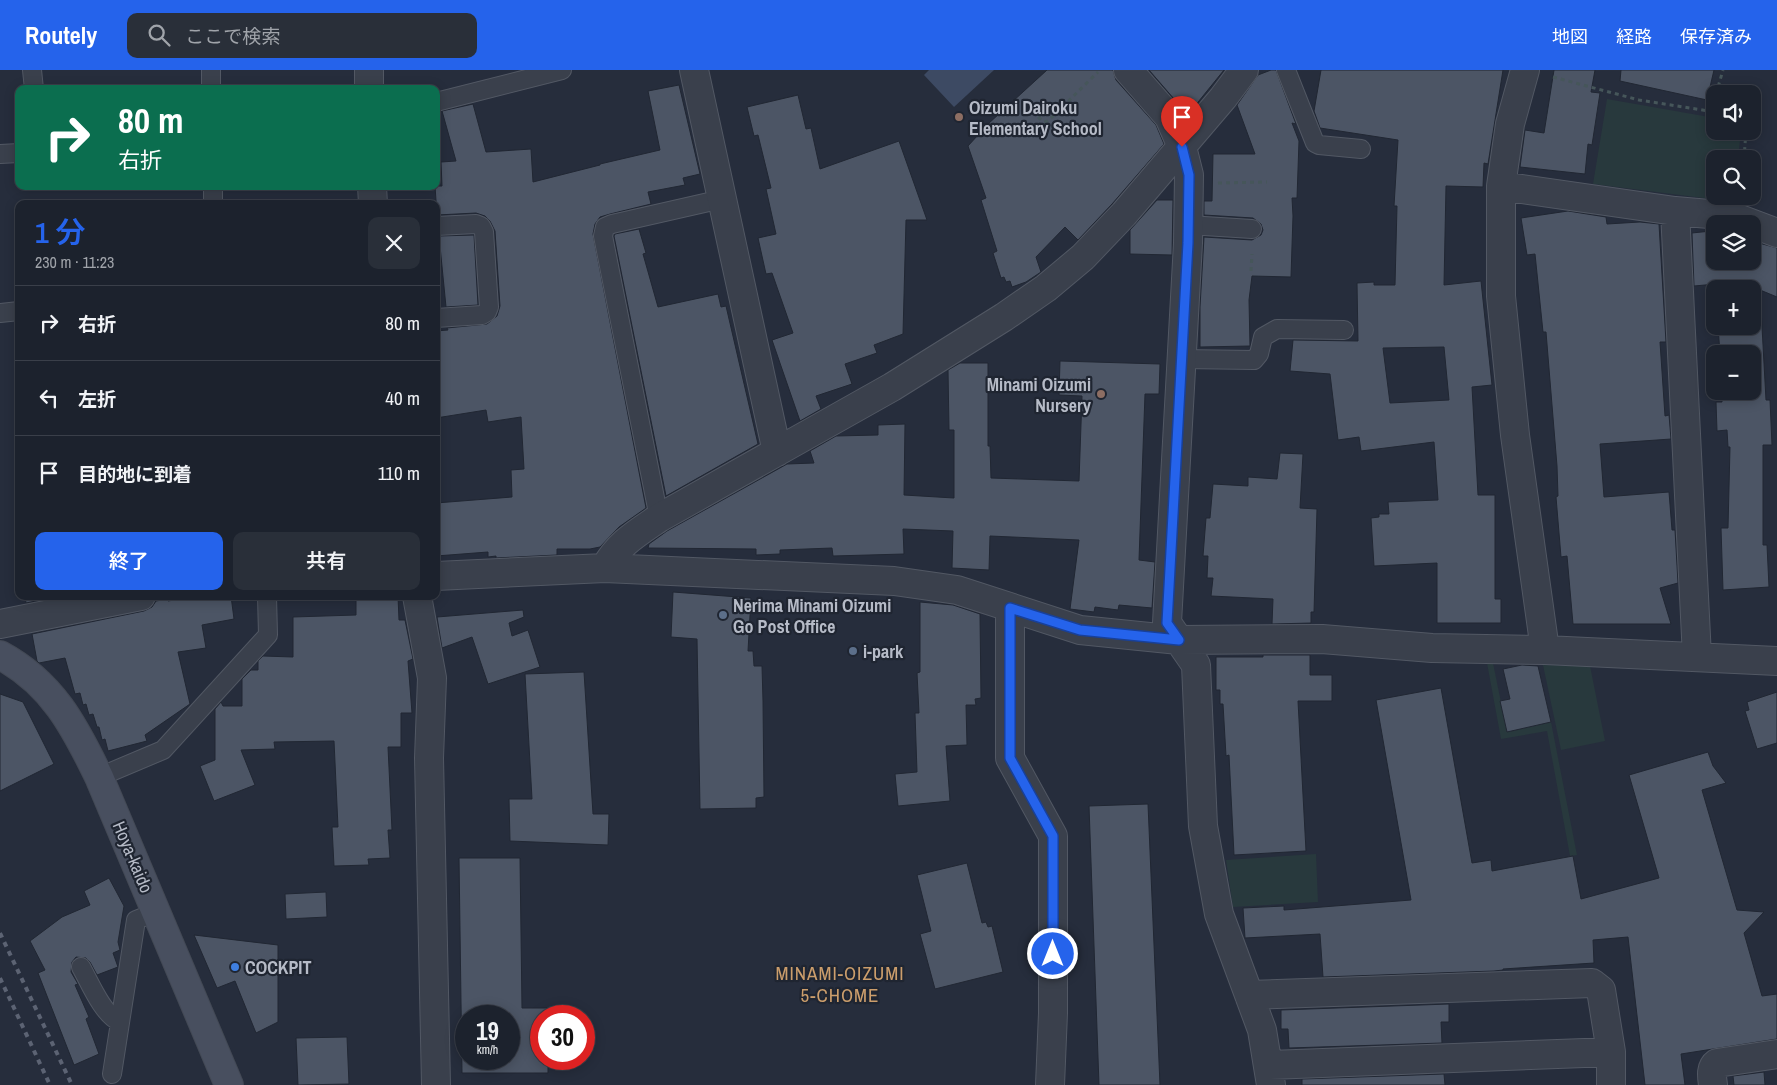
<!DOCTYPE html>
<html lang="ja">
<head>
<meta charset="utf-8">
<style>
	body { margin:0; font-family:"Archivo Narrow","Noto Sans JP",sans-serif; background:#292f39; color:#f1f3f6; height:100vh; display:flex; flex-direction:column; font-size:19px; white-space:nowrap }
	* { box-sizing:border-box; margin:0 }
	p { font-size:16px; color:#a0a4aa }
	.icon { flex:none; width:28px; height:28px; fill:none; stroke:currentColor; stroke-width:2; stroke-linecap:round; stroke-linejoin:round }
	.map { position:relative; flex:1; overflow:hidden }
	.sheet { position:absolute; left:15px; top:130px; width:425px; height:400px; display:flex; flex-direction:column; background:#1c222d; border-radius:10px; box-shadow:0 2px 12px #0003,0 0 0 1px #3a3f49 }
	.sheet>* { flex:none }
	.top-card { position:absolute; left:15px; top:15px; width:425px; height:105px; border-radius:10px; box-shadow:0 2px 12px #0003,0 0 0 1px #3a3f49; background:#0b6e4f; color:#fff; overflow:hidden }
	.controls { position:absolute; left:1706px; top:15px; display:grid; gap:10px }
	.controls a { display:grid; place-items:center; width:55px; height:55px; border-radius:10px; background:#1c222d; box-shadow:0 2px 12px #0003,0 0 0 1px #3a3f49; font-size:25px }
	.speed { position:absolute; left:455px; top:935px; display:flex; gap:10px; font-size:25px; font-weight:700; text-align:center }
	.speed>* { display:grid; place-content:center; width:65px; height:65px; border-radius:50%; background:#1c222d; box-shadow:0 2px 12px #0003,0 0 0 1px #3a3f49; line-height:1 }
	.speed small { font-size:12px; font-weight:400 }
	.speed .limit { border:8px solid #d22; background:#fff; color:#111 }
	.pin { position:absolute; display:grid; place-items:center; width:42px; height:42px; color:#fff; margin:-51px -21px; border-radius:50% 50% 50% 0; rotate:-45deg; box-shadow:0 0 5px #0007 }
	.pin .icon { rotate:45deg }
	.me { position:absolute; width:55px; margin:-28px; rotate:0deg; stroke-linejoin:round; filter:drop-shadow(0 0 4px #0008) }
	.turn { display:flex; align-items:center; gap:18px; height:105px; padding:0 20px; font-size:22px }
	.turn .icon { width:65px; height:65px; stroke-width:2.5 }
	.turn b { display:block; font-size:35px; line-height:42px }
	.round { display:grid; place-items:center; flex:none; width:52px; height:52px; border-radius:10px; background:#292f39 }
	.summary { display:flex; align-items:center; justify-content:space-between; height:85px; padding:0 20px }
	h1 { font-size:30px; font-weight:600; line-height:38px; color:#2563eb }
	.action { display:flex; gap:10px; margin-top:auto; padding:10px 20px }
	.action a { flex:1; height:58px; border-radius:10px; background:#2563eb; color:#fff; font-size:20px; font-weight:600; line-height:58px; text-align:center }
	.action a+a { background:#292f39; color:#f1f3f6 }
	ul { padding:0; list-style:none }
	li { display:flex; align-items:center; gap:15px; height:75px; padding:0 20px; border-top:1px solid #3a3f49 }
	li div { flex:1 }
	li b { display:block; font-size:19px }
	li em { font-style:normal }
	header { display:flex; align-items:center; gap:30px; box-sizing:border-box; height:70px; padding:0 25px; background:#2563eb; color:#fff }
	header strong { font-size:24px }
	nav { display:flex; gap:28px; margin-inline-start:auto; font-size:18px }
	.search { width:350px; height:45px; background:#292f39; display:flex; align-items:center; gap:12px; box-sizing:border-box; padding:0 18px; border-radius:10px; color:#a0a4aa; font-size:19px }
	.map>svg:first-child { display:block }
	.green { fill:#28393d }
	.water { fill:#3d4a63 }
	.building { fill:#4c5565; stroke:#212733; fill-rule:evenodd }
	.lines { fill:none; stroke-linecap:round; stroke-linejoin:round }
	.service-casing { stroke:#525864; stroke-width:20 }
	.minor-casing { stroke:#525864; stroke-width:30 }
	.secondary-casing { stroke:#434955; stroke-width:30 }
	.path { stroke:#46565a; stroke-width:3; stroke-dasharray:4 4; stroke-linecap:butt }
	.service { stroke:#3a404c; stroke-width:18 }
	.minor { stroke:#3a404c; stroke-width:28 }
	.secondary { stroke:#484f5f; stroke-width:28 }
	.rail { stroke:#5c6373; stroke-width:4; stroke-dasharray:5 5; stroke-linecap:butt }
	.route-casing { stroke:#184099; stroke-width:12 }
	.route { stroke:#2563eb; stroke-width:9 }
	.education-dot { fill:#8d6e63; stroke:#1f2531; stroke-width:2 }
	.service-dot { fill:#5c6f8a; stroke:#1f2531; stroke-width:2 }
	.shop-dot { fill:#3f7fe0; stroke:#1f2531; stroke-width:2 }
	.labels { text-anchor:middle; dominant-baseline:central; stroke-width:4.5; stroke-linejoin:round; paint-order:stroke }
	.poi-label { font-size:18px; font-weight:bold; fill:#b6bbc7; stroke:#1f2531; text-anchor:start }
	.street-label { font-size:18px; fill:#b6bbc7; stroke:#1f2531 }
	.neighbourhood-label { font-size:19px; letter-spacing:1px; fill:#cc9e6c; stroke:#1f2531 }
</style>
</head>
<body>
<header>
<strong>Routely</strong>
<div class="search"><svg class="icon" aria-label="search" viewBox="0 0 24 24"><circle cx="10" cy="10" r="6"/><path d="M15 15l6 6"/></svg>ここで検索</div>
<nav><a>地図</a><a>経路</a><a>保存済み</a></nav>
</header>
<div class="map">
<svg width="1777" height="1015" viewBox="0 0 1777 1015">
	<rect width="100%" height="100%" fill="#262d3c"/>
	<path class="green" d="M 1607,29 L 1715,48 L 1715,61 L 1741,61 L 1738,89 L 1715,89 L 1715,126 L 1735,126 L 1735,132 L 1593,114 Z
		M 1487,593 L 1493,593 L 1507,662 L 1551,652 L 1577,785 L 1570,786 L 1547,661 L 1501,669 Z
		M 1543,595 L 1590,596 L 1605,671 L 1561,680 Z
		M 1316,784 L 1318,832 L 1233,837 L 1226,790 Z"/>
	<path class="water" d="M 929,0 L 994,0 L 954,37 L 924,5 Z"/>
	<path class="building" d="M 1047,0 L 1113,0 L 1116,10 L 1156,55 L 1164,74 L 1112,134 L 1078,170 L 1065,157 L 1036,187 L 1041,202 L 1026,212 L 1012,217 L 1010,211 L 1006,212 L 1004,207 L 1001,208 L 993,183 L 997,181 L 981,130 L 986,128 L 968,76 L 988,54 Z
		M 1149,0 L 1224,0 L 1186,47 L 1181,37 Z
		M 1271,0 L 1276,0 L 1296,54 L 1292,53 L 1299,71 L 1297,128 L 1292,128 L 1293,146 L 1291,207 L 1252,206 L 1249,230 L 1250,276 L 1200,277 L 1200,237 L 1204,167 L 1252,170 L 1261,165 L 1263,160 L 1261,154 L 1253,148 L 1204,145 L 1204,131 L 1212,131 L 1213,84 L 1255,84 L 1237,35 L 1258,5 Z
		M 1321,0 L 1503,0 L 1488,94 L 1484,93 L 1483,117 L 1446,116 L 1444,215 L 1481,211 L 1492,315 L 1472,317 L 1478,425 L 1495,425 L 1495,529 L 1501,529 L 1501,553 L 1437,553 L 1437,493 L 1374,496 L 1371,448 L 1379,447 L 1379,444 L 1389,444 L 1388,432 L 1438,430 L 1434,372 L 1361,381 L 1359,367 L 1338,370 L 1330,304 L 1290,301 L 1293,270 L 1358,271 L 1357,213 L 1374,212 L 1374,215 L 1395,215 L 1397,136 L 1394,136 L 1398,70 L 1320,58 L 1314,41 ZM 1444,277 L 1449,330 L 1390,333 L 1383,278 Z
		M 1554,0 L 1595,0 L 1591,22 L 1600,23 L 1592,75 L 1588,74 L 1585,104 L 1520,97 L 1525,60 L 1544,63 Z
		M 1621,0 L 1714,0 L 1707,30 L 1620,11 Z
		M 679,15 L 700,104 L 683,108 L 685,115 L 648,122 L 651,134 L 610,144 L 600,147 L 595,154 L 593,164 L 646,438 L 619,457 L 600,477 L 590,479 L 557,479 L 557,485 L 496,488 L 496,486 L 488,487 L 488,482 L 436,486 L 436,433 L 512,427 L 511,400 L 524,399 L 521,347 L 488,352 L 486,340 L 436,348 L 436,261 L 448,260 L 447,258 L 487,254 L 497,246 L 500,236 L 495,161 L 490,151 L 485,146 L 476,143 L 437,145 L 435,116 L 442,116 L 441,92 L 456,91 L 442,41 L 473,34 L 486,82 L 531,79 L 533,112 L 600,95 L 600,94 L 660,80 L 648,21 Z
		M 798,25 L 806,59 L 811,58 L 820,99 L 899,71 L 927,150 L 906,150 L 903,264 L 874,275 L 877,283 L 845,294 L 852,314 L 816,326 L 821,339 L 800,351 L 772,270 L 793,263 L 772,203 L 766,204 L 758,168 L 776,164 L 766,119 L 771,118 L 758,65 L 754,66 L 747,37 Z
		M 1157,130 L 1173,130 L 1172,185 L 1130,184 L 1130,160 Z
		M 1568,141 L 1606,147 L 1607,154 L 1640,152 L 1659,154 L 1666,272 L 1660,272 L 1665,346 L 1669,345 L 1671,369 L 1600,374 L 1604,427 L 1669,422 L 1672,460 L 1675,460 L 1678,513 L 1660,518 L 1671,554 L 1573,554 L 1567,486 L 1561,487 L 1556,427 L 1558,426 L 1557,396 L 1546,262 L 1543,262 L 1535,184 L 1527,185 L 1521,148 Z
		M 639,159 L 646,183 L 643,184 L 658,237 L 718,224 L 721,237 L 726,236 L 758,374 L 666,426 L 614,166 L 615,164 Z
		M 1711,161 L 1715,163 L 1715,191 L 1752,191 L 1752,178 L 1757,179 L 1759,173 L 1777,178 L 1777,227 L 1760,220 L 1766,330 L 1770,330 L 1772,375 L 1763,375 L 1763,475 L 1767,475 L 1769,517 L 1723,520 L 1721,458 L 1728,458 L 1730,377 L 1728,377 L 1727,360 L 1717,361 L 1716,332 L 1722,332 L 1722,321 L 1752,321 L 1752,284 L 1720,284 L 1718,256 L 1752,256 L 1752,219 L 1716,219 L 1716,214 L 1694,216 L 1692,163 Z
		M 474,165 L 478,235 L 446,237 L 439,166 Z
		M 1060,291 L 1160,294 L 1159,324 L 1145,324 L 1139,490 L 1155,492 L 1152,538 L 1119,535 L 1118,540 L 1095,537 L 1094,542 L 1070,539 L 1079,470 L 990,466 L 989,500 L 952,498 L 953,461 L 903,459 L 904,484 L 833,486 L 832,478 L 780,480 L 780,484 L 756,485 L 756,479 L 648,478 L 649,474 L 667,461 L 787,394 L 814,393 L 810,381 L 836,366 L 878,365 L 878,355 L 905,354 L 904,425 L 954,428 L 954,360 L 949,360 L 948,300 L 960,293 L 988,293 L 988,376 L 990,376 L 991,408 L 1079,411 L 1082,326 L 1059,325 Z
		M 1280,383 L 1303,384 L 1300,438 L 1317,439 L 1314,542 L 1311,542 L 1311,553 L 1272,554 L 1273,529 L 1211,526 L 1213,508 L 1207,508 L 1208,486 L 1203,486 L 1206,448 L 1210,448 L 1213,414 L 1248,416 L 1248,407 L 1277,409 Z
		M 673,522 L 751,528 L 748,581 L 753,581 L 754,596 L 762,596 L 763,631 L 764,727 L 756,728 L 756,738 L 700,739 L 697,569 L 671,567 Z
		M 25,526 L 60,526 L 26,533 Z
		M 197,526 L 231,526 L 234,549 L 202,555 L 206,578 L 178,582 L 190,634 L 145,665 L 147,671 L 108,681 L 105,669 L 102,670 L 99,657 L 97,657 L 93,644 L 89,645 L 86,634 L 83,635 L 80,623 L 75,624 L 65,588 L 39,593 L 37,591 L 32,564 L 144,541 L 152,537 L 156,531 L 168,529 L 168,531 Z
		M 356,526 L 398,526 L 399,550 L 405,550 L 413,589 L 408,591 L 412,643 L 401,643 L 401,677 L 388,677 L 392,760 L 388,760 L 390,788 L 368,789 L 369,795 L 334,796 L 332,757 L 338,757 L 334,671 L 274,672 L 275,679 L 241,680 L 255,715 L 214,731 L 200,696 L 215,690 L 215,639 L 221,632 L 223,636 L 242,636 L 242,609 L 251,600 L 258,600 L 258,591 L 263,586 L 293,587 L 293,547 L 356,545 Z
		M 920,532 L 953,535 L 980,544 L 981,628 L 975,629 L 976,635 L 966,635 L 967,675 L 946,676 L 950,731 L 898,736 L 895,704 L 917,702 L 915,643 L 919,643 L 917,603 L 920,602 Z
		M 523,540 L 524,547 L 509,553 L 512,566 L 528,560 L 540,597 L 488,614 L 472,567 L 442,578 L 437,547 Z
		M 1263,585 L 1310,585 L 1310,605 L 1332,605 L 1332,631 L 1298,631 L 1306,781 L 1234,785 L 1229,685 L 1226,686 L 1223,634 L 1220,634 L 1220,620 L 1216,620 L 1216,587 L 1263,587 Z
		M 1522,595 L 1538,596 L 1551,652 L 1507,662 L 1500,631 L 1510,629 L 1503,599 Z
		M 584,602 L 593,744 L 609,744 L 608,775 L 510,771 L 509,729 L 532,729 L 525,604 Z
		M 1441,618 L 1472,793 L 1491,790 L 1492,801 L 1573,786 L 1581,829 L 1659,808 L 1629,705 L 1708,682 L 1713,696 L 1726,713 L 1702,720 L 1737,840 L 1764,842 L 1744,863 L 1762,926 L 1777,924 L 1777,969 L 1681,984 L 1685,1015 L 1645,1015 L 1628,867 L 1593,870 L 1594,893 L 1503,899 L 1503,900 L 1494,901 L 1323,907 L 1320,864 L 1245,868 L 1243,838 L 1284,836 L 1284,840 L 1411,830 L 1376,630 Z
		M 1777,622 L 1777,673 L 1757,679 L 1745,641 L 1749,640 L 1747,632 Z
		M 0,624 L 23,632 L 54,694 L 0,721 Z
		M 1148,734 L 1160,1015 L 1099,1015 L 1089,736 Z
		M 459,788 L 520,788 L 522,938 L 547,938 L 547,946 L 541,946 L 541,989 L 548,989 L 548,1003 L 462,1003 ZM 466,946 L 509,946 L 509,989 L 466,989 Z
		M 967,793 L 982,853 L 986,852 L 988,857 L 992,856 L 1003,902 L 935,919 L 920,864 L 931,861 L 917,805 Z
		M 109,808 L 124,836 L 118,872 L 120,880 L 113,883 L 118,897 L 97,905 L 90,892 L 86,888 L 76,887 L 72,892 L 71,902 L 78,914 L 75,915 L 89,947 L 86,949 L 99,984 L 74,995 L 38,903 L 45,900 L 30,871 L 62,847 L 90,835 L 84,821 Z
		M 326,822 L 327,847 L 286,849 L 285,824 Z
		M 194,865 L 278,875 L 278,952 L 256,963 L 235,911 L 217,918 Z
		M 1449,934 L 1449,952 L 1441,952 L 1442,973 L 1289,978 L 1288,959 L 1281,959 L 1281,940 Z
		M 347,967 L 349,1014 L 298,1015 L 296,968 Z
		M 1764,1002 L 1765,1015 L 1734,1015 L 1733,1006 Z
		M 1444,1004 L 1445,1015 L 1302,1015 L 1302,1009 Z"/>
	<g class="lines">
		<g class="service-casing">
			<path id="service" d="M 32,0 L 34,19
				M 211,0 L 211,19
				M 1286,0 L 1315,73 L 1319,75 L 1361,79
				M 436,32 L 562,0
				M 0,84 L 19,83
				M 213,116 L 213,134
				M 1188,155 L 1252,159
				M 436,156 L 476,154 L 481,156 L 484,162 L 489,237 L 487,242 L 482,245 L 436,248
				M 0,243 L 19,241
				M 1181,289 L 1254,290 L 1259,284 L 1263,267 L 1277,259 L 1344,260
				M 659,448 L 603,166 L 605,157 L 612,154 L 722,129
				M 99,707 L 163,680 L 268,565 L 267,526
				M 81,897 C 90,913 103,945 120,952
				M 112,1004 L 136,850 L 156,842"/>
		</g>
		<g class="minor-casing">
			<path id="minor" d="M 694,0 L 777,382
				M 1128,0 L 1169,47 L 1182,77 L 1189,105 L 1188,173 L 1167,553 L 1196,595 L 1203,756 L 1219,844 L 1262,960 L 1271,1015
				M 1525,0 L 1510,54 L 1501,116 L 1501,226 L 1515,365 L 1545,580
				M 369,19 L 369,0
				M 372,116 L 373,134
				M 1501,116 L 1675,141 L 1732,146 L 1777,163
				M 1675,141 L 1697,587
				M 605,498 C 618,474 637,463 659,448 L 892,317 L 1004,247 L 1046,218 L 1083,187 L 1124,144 L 1223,28 L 1244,0
				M 436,506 L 605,498 L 894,511 L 957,520 L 1080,560 L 1179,570 L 1322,569 L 1432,578 L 1545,580 L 1777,591
				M 417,526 L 432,608 L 429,688 L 436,1015
				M 1010,538 L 1010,688 L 1053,766 L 1053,943 L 1050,1015
				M 0,554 L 141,526
				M 1249,925 L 1592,913 L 1601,920 L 1611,982
				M 1269,995 L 1611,982 L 1611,1015
				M 1713,1015 C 1712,1007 1710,998 1717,993 L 1777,984"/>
		</g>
		<g class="secondary-casing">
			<path id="secondary" d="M 0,585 C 52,613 74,655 99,707 L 229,1015"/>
		</g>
		<path class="path" d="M 1553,7 L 1639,30 L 1715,42
			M 1716,24 L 1723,0
			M 1038,47 L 1044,52 L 1048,51 L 1098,2
			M 1744,89 L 1746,61
			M 1218,113 L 1267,112
			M 1251,201 L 1252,184"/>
		<use href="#service" class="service"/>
		<use href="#minor" class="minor"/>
		<use href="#secondary" class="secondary"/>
		<path class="rail" d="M 0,863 L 72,1015
			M 0,908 L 50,1015"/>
	</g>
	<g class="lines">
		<g class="route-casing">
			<path id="route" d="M 1053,884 L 1053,766 L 1010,688 L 1010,538 L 1080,560 L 1179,570 L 1167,553 L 1188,173 L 1189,105 L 1182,77"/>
		</g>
		<use href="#route" class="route"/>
	</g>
	<g class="education-dot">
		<circle cx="959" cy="47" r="5"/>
		<circle cx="1101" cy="324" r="5"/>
	</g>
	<g class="service-dot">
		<circle cx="723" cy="545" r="5"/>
		<circle cx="853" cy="581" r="5"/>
	</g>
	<circle class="shop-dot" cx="235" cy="897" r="5"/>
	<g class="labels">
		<g class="poi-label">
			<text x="969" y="37">Oizumi Dairoku<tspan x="969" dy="21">Elementary School</tspan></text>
			<text x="1091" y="314" text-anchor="end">Minami Oizumi<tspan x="1091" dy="21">Nursery</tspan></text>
			<text x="733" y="535">Nerima Minami Oizumi<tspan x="733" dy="21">Go Post Office</tspan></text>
			<text x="863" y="581">i-park</text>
			<text x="245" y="897">COCKPIT</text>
		</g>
		<g class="street-label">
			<text transform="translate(133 787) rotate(67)">Hoya-kaido</text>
		</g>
		<g class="neighbourhood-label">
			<text x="840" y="903">MINAMI-OIZUMI<tspan x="840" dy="22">5-CHOME</tspan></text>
		</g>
	</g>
</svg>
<div class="controls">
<a><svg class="icon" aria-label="sound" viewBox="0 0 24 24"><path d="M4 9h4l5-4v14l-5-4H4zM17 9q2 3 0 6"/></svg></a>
<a><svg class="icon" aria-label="search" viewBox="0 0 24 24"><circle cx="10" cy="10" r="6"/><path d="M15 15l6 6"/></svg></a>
<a><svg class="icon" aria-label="layers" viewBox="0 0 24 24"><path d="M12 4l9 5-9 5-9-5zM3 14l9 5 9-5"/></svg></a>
<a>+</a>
<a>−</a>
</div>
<div class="speed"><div>19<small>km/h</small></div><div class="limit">30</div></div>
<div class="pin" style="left:1182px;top:77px;background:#d93025"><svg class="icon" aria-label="arrive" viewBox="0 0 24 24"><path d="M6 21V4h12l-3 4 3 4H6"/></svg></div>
<svg class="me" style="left:1053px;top:884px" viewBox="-20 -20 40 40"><circle r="17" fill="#2563eb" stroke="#fff" stroke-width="3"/><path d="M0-11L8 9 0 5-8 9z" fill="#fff"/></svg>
<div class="top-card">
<div class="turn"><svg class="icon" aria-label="right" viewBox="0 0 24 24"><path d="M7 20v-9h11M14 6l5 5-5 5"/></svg><div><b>80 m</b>右折</div></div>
</div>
<section class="sheet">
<div class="summary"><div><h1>1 分</h1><p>230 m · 11:23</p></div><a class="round"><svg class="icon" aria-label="close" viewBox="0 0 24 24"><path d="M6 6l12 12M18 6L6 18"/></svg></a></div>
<ul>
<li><svg class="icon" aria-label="right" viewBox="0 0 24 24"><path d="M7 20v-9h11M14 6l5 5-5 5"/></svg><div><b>右折</b></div><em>80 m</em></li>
<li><svg class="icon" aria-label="left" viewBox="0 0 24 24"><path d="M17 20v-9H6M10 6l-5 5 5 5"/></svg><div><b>左折</b></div><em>40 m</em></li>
<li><svg class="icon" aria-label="arrive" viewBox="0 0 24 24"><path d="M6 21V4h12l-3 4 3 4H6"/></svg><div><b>目的地に到着</b></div><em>110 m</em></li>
</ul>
<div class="action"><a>終了</a><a>共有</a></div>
</section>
</div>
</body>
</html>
